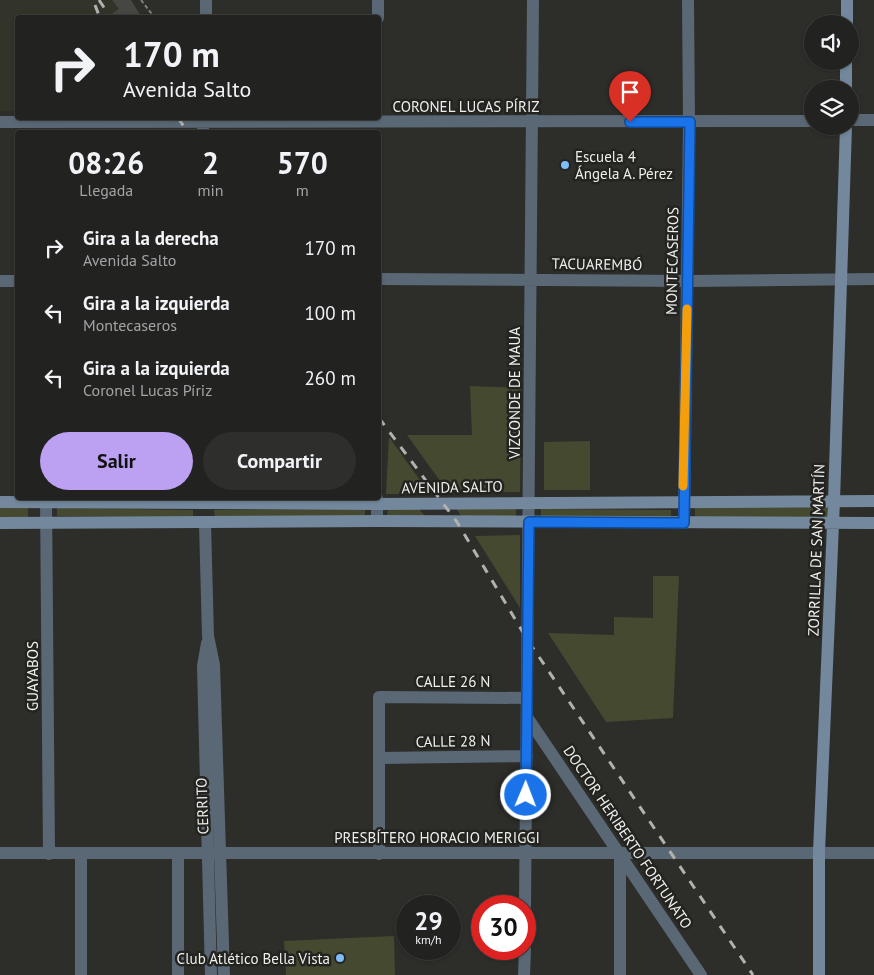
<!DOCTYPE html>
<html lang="es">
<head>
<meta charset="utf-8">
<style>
	body { margin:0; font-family:"PT Sans",sans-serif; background:#2e2f2d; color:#f1f3f6; height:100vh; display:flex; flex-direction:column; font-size:19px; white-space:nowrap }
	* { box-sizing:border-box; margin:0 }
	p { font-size:16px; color:#a2a4a5 }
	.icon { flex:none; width:28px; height:28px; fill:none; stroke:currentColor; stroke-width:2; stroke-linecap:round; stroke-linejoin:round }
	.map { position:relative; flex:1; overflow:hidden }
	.details { position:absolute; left:15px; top:130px; width:366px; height:370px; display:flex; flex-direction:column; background:#222220; border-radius:5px; box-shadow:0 1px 4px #0004,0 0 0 1px #3f3f3e }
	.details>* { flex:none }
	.banner { position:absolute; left:15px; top:15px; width:366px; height:105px; border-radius:5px; box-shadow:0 1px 4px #0004,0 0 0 1px #3f3f3e; background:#222220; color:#f1f3f6; overflow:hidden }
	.tools { position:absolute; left:804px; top:15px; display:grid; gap:10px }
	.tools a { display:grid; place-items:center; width:55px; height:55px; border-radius:50%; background:#222220; box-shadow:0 1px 4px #0004,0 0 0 1px #3f3f3e; font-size:25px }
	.speed { position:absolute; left:396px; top:895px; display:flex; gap:10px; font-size:25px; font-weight:700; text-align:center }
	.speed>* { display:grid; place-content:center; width:65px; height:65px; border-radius:50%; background:#222220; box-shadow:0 1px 4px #0004,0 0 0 1px #3f3f3e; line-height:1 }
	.speed small { font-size:12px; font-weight:400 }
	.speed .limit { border:8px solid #d22; background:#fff; color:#111 }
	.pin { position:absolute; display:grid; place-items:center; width:42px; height:42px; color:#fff; margin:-51px -21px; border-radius:50% 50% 50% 0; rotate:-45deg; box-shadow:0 0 5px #0007 }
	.pin .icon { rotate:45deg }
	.me { position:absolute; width:55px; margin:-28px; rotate:1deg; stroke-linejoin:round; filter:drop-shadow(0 0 4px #0008) }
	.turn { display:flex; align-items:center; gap:18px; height:105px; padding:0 25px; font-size:22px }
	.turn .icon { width:65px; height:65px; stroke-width:2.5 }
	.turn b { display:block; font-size:35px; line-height:42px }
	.eta { display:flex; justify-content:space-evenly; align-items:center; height:85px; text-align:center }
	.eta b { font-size:30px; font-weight:700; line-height:35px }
	.primary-button { display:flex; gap:10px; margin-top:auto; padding:10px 25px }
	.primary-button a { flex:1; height:58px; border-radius:30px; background:#bca0f2; color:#111; font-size:20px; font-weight:700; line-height:58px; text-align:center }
	.primary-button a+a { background:#2e2f2d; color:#f1f3f6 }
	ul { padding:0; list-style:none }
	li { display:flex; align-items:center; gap:15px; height:65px; padding:0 25px }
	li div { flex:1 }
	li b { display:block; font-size:19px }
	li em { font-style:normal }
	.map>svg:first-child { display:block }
	.built { fill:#323329 }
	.green { fill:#45492f }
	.building { fill:#464743 }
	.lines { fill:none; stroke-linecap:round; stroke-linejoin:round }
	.path { stroke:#7f7f7c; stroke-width:2; stroke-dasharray:4 2.5; stroke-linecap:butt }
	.street { stroke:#5a6875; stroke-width:12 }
	.secondary { stroke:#73889d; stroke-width:12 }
	.rail { stroke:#b1b1ae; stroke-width:3; stroke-dasharray:9 9; stroke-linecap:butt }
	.route-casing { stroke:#114b97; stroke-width:12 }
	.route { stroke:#1a73e8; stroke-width:9 }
	.slow { stroke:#f59e0b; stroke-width:9 }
	.poi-dot { fill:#7ebdf9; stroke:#232320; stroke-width:2 }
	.labels { text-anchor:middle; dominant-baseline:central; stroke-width:5; stroke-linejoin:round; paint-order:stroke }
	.street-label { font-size:15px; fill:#efefed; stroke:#232320 }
	.poi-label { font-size:15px; fill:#efefed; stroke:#232320; text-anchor:start }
</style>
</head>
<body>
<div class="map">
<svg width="874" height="975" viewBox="0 0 874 975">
	<rect width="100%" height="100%" fill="#2d2d2a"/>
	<path class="built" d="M 0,0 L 126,0 L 131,1 L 142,17 L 18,18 L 17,111 L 0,111 Z"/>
	<path class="green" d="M 470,386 L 521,388 L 520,492 L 448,492 L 407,435 L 472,435 Z
		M 389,437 L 430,494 L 386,494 Z
		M 590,441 L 590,490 L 544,490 L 544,442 Z
		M 827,506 L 828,519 L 695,517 L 695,507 Z
		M 0,508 L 28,508 L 28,517 L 0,517 Z
		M 57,508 L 193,510 L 193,517 L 57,516 Z
		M 456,508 L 516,509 L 516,516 L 461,516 Z
		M 365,509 L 365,516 L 215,518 L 214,510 Z
		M 388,509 L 419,509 L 425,516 L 387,515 Z
		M 541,509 L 671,510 L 671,518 L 541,517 Z
		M 520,535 L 520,608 L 475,536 Z
		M 653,576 L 679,576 L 673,718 L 606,722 L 548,633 L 614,635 L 614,617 L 653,618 Z
		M 394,936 L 395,975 L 286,975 L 284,941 Z"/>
	<path class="building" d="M 112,0 L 131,0 L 142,18 L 106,18 L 119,9 Z"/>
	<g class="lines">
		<path class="path" d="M 141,0 L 155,18"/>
		<path class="street" d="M 206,18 L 206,0
			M 378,18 L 378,0
			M 850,120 L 874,120
			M 0,122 L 812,121
			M 203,132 L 203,118
			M 379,279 L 688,281 L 874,279
			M 0,281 L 18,281
			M 46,498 L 49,854
			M 377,521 L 377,498
			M 205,523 L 208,636 L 214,665 L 224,975
			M 684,523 L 689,122 L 688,0
			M 207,643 L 203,666 L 211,975
			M 527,717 L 701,975
			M 379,758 L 527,756
			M 0,853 L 874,853
			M 81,853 L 81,975
			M 620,853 L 620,975
			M 379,854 L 379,697 L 527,698
			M 525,906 L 533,0
			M 178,975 L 178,853
			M 524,975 L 525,949"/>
		<path class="secondary" d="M 847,24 L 847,0
			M 846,89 L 846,61
			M 0,502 L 377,504 L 874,501
			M 0,523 L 377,521 L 874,523
			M 819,975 L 819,852 L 834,501 L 846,126"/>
		<path class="rail" d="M 99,0 L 111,18
			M 95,5 L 100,18
			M 178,118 L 188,132
			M 379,418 L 457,522 L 527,639 L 753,975"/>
	</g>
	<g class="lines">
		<g class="route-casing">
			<path id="route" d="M 526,795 L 529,522 L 684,523 L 690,122 L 630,122"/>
		</g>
		<use href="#route" class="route"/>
		<path class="slow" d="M 683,486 L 687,309"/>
	</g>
	<g class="poi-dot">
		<circle cx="565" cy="165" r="5"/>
		<circle cx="340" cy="958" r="5"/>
	</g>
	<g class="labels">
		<g class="street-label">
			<text x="466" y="106">CORONEL LUCAS PÍRIZ</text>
			<text transform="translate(672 261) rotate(-89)">MONTECASEROS</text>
			<text transform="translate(597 264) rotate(1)">TACUAREMBÓ</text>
			<text transform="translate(514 393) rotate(-90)">VIZCONDE DE MAUA</text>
			<text transform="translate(452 487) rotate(-1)">AVENIDA SALTO</text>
			<text transform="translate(816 550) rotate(-88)">ZORRILLA DE SAN MARTÍN</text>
			<text transform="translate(32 676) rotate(-90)">GUAYABOS</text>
			<text x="453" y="681">CALLE 26 N</text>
			<text transform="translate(453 741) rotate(-1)">CALLE 28 N</text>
			<text transform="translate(202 806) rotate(-92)">CERRITO</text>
			<text x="437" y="837">PRESBÍTERO HORACIO MERIGGI</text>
			<text transform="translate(628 837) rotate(56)">DOCTOR HERIBERTO FORTUNATO</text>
		</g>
		<g class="poi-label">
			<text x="575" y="156">Escuela 4<tspan x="575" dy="17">Ángela A. Pérez</tspan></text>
			<text x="330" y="958" text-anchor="end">Club Atlético Bella Vista</text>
		</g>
	</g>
</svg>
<div class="tools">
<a><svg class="icon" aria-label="sound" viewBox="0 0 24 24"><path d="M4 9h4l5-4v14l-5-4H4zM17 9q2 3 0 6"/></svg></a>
<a><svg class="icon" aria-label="layers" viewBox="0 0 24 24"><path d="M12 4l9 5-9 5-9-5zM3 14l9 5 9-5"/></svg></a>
</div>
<div class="speed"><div>29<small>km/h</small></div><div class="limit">30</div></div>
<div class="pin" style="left:630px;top:122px;background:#d93025"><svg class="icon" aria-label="arrive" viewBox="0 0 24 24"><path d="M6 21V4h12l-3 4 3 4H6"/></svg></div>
<svg class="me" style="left:526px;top:795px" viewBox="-20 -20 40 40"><circle r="17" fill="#1a73e8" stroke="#fff" stroke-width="3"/><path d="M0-11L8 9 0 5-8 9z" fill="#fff"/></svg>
<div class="banner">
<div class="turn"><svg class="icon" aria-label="right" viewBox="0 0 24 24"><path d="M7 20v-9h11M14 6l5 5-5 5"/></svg><div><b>170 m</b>Avenida Salto</div></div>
</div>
<section class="details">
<div class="eta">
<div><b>08:26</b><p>Llegada</p></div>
<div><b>2</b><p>min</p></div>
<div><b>570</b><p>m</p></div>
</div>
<ul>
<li><svg class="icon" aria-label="right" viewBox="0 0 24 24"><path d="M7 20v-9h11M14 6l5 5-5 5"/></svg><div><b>Gira a la derecha</b><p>Avenida Salto</p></div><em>170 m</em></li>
<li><svg class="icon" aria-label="left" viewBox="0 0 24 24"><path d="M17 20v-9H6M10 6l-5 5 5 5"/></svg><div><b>Gira a la izquierda</b><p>Montecaseros</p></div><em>100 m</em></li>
<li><svg class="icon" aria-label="left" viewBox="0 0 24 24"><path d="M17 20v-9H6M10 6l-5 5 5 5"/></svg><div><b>Gira a la izquierda</b><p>Coronel Lucas Píriz</p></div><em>260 m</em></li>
</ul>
<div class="primary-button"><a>Salir</a><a>Compartir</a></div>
</section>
</div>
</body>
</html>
